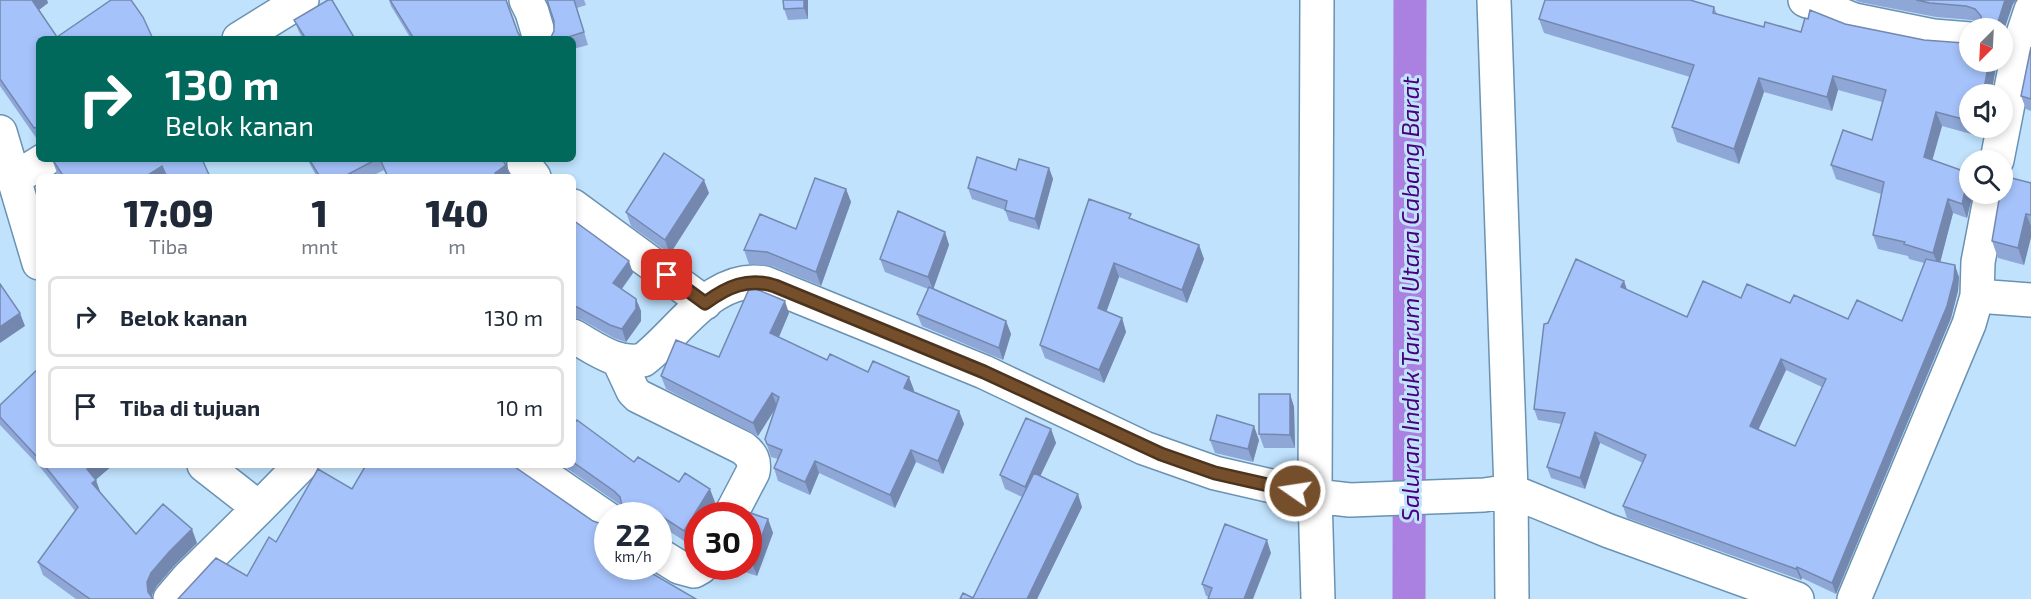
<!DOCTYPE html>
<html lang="id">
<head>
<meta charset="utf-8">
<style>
	body { margin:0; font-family:"Exo 2",sans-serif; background:#f2f2f3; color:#1f2937; height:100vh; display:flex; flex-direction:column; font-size:22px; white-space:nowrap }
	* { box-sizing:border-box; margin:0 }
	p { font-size:20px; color:#747a83 }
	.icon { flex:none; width:33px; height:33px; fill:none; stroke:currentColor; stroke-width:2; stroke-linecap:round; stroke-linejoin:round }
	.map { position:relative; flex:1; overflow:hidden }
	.drawer { position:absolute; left:36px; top:174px; width:540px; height:294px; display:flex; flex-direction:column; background:#fff; border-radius:9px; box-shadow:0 3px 9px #0003 }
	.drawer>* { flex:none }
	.guide { position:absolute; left:36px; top:36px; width:540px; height:126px; border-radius:9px; box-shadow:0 3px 9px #0003; background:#00695c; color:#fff; overflow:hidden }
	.needle { width:39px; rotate:204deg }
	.fabs { position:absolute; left:1959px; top:18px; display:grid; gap:12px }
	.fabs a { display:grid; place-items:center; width:54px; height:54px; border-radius:50%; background:#fff; box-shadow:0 3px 9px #0003; font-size:30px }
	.speed { position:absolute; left:594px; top:502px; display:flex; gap:12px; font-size:30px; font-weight:700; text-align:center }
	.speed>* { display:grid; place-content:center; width:78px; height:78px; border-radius:50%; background:#fff; box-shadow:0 3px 9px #0003; line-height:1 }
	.speed small { font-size:15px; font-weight:400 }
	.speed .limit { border:9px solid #d22; background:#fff; color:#111 }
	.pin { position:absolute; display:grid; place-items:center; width:51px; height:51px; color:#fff; margin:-26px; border-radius:12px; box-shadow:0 3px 9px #0006 }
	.me { position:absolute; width:66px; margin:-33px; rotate:283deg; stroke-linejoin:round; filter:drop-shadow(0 0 4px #0008) }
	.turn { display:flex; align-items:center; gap:21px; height:126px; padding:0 30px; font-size:27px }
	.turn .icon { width:78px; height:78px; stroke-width:2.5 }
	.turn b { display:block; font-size:42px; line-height:51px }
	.eta { display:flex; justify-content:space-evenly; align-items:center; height:102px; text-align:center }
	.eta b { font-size:36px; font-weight:800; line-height:42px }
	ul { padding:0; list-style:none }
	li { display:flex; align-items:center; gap:18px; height:81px; margin:0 12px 9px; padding:0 18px; border:3px solid #e0e1e3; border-radius:9px }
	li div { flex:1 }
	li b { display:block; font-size:22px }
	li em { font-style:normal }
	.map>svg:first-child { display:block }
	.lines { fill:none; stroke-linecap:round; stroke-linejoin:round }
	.canal { stroke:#aa80e0; stroke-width:33 }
	.minor-casing { stroke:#6a92b2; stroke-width:36 }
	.minor { stroke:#fff; stroke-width:33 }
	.wall { fill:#8ea7d7; fill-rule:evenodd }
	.shaded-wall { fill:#7488af }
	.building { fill:#a5c2fa; stroke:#7488af; stroke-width:1.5; fill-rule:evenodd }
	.route-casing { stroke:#4c331d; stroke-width:15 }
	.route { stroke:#754f2c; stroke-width:10 }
	.labels { text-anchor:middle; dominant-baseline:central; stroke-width:6; stroke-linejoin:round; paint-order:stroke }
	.water-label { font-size:24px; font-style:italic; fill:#49017b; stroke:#c0e2fd }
</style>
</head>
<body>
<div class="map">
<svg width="2031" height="599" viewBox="0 0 2031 599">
	<rect width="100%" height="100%" fill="#c0e2fd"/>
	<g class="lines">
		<path class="canal" d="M 1409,599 L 1410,0"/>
		<g class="minor-casing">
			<path id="minor" d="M 526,0 L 532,12 L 540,39
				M 1317,0 L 1315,496 L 1318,599
				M 1494,0 L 1511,491 L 1512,599
				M 1805,0 L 1854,20 L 1933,36 L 1970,39
				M 239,39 L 302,0
				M 0,132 L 39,263
				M 525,159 L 524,164 L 534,177
				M 1997,160 L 2020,43 L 2031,10
				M 14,179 L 46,159
				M 573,206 L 705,303
				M 1977,296 L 1978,262 L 1991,194
				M 573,336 C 595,348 617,366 643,360 C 679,333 713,273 765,283 L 984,372 L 1144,448 L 1215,473 L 1315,496 L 1350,500 L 1484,495 L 1511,491 L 1609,531 L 1797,599
				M 619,361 L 633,391 L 638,396 L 743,448 C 752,455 755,461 753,472 L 730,516
				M 204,465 L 259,508 L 301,465
				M 529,465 L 608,519
				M 658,554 L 679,567 L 694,571 L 701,567
				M 170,599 L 188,578 L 259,508
				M 1854,599 L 1969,324 L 1977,296 L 2031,300"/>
		</g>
		<use href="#minor" class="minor"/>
	</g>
	<path class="wall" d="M 0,0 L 47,0 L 48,3 L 39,10 L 57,37 L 153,39 L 39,39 L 39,142 L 0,86 Z
		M 389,0 L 506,0 L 518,33 L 522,39 L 411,39 L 391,6 Z
		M 547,0 L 584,0 L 586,5 L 577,8 L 588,45 L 573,49 L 573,39 L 550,39 L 554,31 L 554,21 Z
		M 783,0 L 808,0 L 808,19 L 788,20 L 784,9 Z
		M 1855,0 L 2016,0 L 2013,4 L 1983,27 L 1980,23 L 1972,20 L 1936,17 L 1859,2 Z
		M 1714,7 L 1717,14 L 1764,27 L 1801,32 L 1845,24 L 1924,40 L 1964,43 L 1970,62 L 1997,62 L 1991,94 L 1970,94 L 1970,128 L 1984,128 L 1982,137 L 1942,126 L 1932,160 L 1969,173 L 1970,175 L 1970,194 L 1967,218 L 1953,213 L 1940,262 L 1959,277 L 1958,291 L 1951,318 L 1836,594 L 1802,578 L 1801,580 L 1627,518 L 1623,506 L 1643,463 L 1600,443 L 1585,489 L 1551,478 L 1547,467 L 1561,424 L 1538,420 L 1534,409 L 1548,323 L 1624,281 L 1627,290 L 1687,317 L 1741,298 L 1790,303 L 1848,319 L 1902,321 L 1924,263 L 1909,259 L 1908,256 L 1878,249 L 1873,235 L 1881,194 L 1836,179 L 1831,165 L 1872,140 L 1882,102 L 1838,90 L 1832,111 L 1764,92 L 1739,164 L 1677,142 L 1672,127 L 1690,77 L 1544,33 L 1539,19 ZM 1786,370 L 1822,387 L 1795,446 L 1758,429 Z
		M 294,20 L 355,39 L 303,39 L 299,32 Z
		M 2031,47 L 2031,111 L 2026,109 L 2021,96 Z
		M 52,159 L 202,159 L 210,177 L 60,177 L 57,173 Z
		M 307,159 L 502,159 L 506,165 L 510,177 L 387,177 L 384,170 L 370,177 L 317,177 Z
		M 1049,168 L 1053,179 L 1039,230 L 1009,221 L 1005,210 L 972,199 L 968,188 L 1016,170 Z
		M 2031,183 L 2031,237 L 2024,265 L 1998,258 L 1992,241 Z
		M 846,189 L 851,202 L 821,286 L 772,266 L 749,264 L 744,250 L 796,229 Z
		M 709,193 L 670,254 L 631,226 L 626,212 Z
		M 573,220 L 633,273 L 622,289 L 636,299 L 641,311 L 641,321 L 626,342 L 614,338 L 582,320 L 573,317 Z
		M 1133,220 L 1199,245 L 1204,259 L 1187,303 L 1119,277 L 1106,312 L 1122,318 L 1126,332 L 1104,383 L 1045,358 L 1040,345 Z
		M 945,232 L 949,245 L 933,289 L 1006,321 L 1011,334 L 1003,360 L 922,326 L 917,314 L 928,289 L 885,272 L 880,259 Z
		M 789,313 L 779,337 L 827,360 L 868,372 L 914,390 L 913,391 L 959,411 L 964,424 L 943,474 L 916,462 L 895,508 L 819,473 L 810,495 L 778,481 L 774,468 L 778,459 L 771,457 L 765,439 L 774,410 L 758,436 L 666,389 L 661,376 L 719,357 Z
		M 39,368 L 39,465 L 113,465 L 95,480 L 100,492 L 136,534 L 197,543 L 174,566 L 156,587 L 152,595 L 153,599 L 76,599 L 43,575 L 38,562 L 75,511 L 40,467 L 0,425 L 0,405 Z
		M 1290,394 L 1294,407 L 1295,448 L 1264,448 L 1259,434 Z
		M 573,425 L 634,462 L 715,502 L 706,516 L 698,516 L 698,530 L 689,544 L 658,524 L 658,516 L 618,516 L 622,507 L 619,504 L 562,465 L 573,465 Z
		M 1051,429 L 1056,443 L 1040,476 L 1082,507 L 1037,599 L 960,599 L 973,598 L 1022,497 L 1005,489 L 1000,475 Z
		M 1210,440 L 1259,440 L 1253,462 L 1215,453 Z
		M 748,516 L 768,519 L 773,533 L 757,576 L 730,567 L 748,567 Z
		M 1271,553 L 1209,597 L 1206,596 L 1202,584 Z"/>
	<path class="shaded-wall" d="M 31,0 L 47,0 L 48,3 L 36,12 Z
		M 804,0 L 808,0 L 808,19 L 804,8 Z
		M 2005,0 L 2016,0 L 2013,4 L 2002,36 L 2002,28 L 1996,28 Z
		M 1989,62 L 1997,62 L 1991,94 L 1983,94 Z
		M 1833,76 L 1838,90 L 1832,111 L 1827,97 Z
		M 1759,78 L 1764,92 L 1739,164 L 1734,149 Z
		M 1936,112 L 1942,126 L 1929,172 L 1924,157 Z
		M 1979,128 L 1984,128 L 1982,137 Z
		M 506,165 L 510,177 L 496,177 L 495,173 Z
		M 162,166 L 166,177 L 145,177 Z
		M 1049,168 L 1053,179 L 1039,230 L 1035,219 Z
		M 1969,173 L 1970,194 L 1973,194 L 1967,218 L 1962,204 Z
		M 704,180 L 709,193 L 670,254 L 665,240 Z
		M 846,189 L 851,202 L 821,286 L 816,272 Z
		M 1948,199 L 1953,213 L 1939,267 L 1933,253 Z
		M 2026,214 L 2031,226 L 2031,237 L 2024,265 L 2018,248 Z
		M 945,232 L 949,245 L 933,290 L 928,277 Z
		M 1199,245 L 1204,259 L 1187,303 L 1182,290 Z
		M 629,261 L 633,273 L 617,295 L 613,283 Z
		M 1114,263 L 1119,277 L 1103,321 L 1098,308 Z
		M 1955,265 L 1959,277 L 1958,291 L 1951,318 L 1836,594 L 1832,583 Z
		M 1624,281 L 1628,293 L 1621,287 Z
		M 636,299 L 641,311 L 641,321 L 626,342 L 622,329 Z
		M 785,301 L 789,313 L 775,346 L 770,333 Z
		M 20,313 L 25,326 L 0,343 L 0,327 Z
		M 1122,318 L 1126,332 L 1104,383 L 1099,370 Z
		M 1006,321 L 1011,334 L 1003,360 L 999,348 Z
		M 1781,359 L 1786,370 L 1755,437 L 1750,426 Z
		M 909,377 L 914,390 L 909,400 L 904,388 Z
		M 772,393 L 777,406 L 758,436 L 753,423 Z
		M 1290,394 L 1294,407 L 1295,448 L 1290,435 Z
		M 959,411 L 964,424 L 943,474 L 938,461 Z
		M 1254,426 L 1259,440 L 1253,462 L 1248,449 Z
		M 1051,429 L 1056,443 L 1029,500 L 1025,487 Z
		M 1595,432 L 1600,443 L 1585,489 L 1580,478 Z
		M 911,450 L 916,462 L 895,508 L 890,495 Z
		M 815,461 L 819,473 L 810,495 L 805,482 Z
		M 92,465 L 113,465 L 92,483 L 87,469 Z
		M 96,480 L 101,494 L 92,483 Z
		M 710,489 L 715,502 L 706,516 L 698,516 L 698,530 L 689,544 L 684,531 Z
		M 1078,494 L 1082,507 L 1037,599 L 1027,599 Z
		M 652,510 L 654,516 L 649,516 Z
		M 768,519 L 773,533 L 757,576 L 752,563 Z
		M 192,529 L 197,543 L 174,566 L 156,587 L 152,595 L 152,599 L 148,592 L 147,582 L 151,573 L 169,552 Z
		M 1267,540 L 1271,553 L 1253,599 L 1244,599 Z
		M 1797,567 L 1802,578 L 1801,580 L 1796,569 Z"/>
	<path class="building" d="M 0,0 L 32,0 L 57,37 L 111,0 L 131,0 L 143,17 L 153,39 L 39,39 L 39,127 L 34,128 L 0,79 Z
		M 328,0 L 332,0 L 355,39 L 306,39 L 294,20 Z
		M 390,0 L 506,0 L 518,33 L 522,39 L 414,39 Z
		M 547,0 L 574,0 L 584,32 L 562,39 L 550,39 L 554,31 L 554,21 Z
		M 783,0 L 804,0 L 804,8 L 784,9 Z
		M 1545,0 L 1690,0 L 1714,7 L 1713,13 L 1764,27 L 1765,22 L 1801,32 L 1805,18 L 1808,19 L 1810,10 L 1845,24 L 1924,40 L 1964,43 L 1970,42 L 1970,62 L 1989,62 L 1983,94 L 1970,94 L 1970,121 L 1936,112 L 1924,157 L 1969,173 L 1962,204 L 1948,199 L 1933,253 L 1904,244 L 1905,242 L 1873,235 L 1884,182 L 1831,165 L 1843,130 L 1872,140 L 1886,90 L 1833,76 L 1827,97 L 1759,78 L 1734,149 L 1672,127 L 1694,65 L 1539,19 Z
		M 1916,0 L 2005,0 L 1996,28 L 1983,28 L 1983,27 L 1981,16 L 1975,9 L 1966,6 L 1930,3 Z
		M 2031,47 L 2031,99 L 2021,96 Z
		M 664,153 L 704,180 L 665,240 L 626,212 Z
		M 977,157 L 1016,170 L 1019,159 L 1049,168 L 1035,219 L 1005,210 L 1007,201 L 968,188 Z
		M 52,159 L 202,159 L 210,177 L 167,177 L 162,166 L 145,177 L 64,177 Z
		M 309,159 L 377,159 L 343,177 L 320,177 Z
		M 380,159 L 502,159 L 506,165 L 495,173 L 499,177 L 388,177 Z
		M 2004,176 L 2031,183 L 2031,215 L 2026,214 L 2018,248 L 1992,241 L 2000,194 L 2002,194 Z
		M 815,178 L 846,189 L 816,272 L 767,252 L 744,250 L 760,214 L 796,229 Z
		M 1089,199 L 1131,214 L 1129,218 L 1199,245 L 1182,290 L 1114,263 L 1098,308 L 1122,318 L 1099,370 L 1040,345 Z
		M 898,211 L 945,232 L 928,277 L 880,259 Z
		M 573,220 L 629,261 L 613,283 L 636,299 L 636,309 L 622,329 L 610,325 L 577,307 L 573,306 Z
		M 1576,259 L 1624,281 L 1621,287 L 1687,317 L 1703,281 L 1741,298 L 1747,284 L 1790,303 L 1794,295 L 1848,319 L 1857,300 L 1902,321 L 1926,259 L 1955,265 L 1954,279 L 1947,306 L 1832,583 L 1797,567 L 1796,569 L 1623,506 L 1646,455 L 1595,432 L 1580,478 L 1547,467 L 1565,413 L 1534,409 L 1544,324 L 1548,323 ZM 1781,359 L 1826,379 L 1795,446 L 1750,426 Z
		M 0,284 L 20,313 L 0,327 Z
		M 929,287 L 1006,321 L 999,348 L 917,314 Z
		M 749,289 L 756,289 L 785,301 L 770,333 L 827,360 L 830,354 L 868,372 L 873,361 L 909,377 L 904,388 L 959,411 L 938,461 L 911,450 L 890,495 L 815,461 L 805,482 L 774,468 L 782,450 L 767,444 L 765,439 L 779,397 L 772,393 L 753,423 L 661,376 L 676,340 L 719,357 Z
		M 39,368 L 39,459 L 0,417 L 0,405 Z
		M 1259,394 L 1290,394 L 1290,435 L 1259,434 Z
		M 1217,415 L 1254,426 L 1248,449 L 1210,440 Z
		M 1026,418 L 1051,429 L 1025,487 L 1000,475 Z
		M 577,420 L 634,462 L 638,457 L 679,482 L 685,473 L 710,489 L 684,531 L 652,510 L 649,516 L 618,516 L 622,506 L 620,497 L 614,491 L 573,462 L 573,425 Z
		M 44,465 L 92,465 L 87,469 L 96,480 L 92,483 L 136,534 L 163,504 L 192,529 L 169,552 L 151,573 L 147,582 L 148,592 L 153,599 L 90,599 L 38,562 L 78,507 Z
		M 366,465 L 512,465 L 593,521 L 602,524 L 608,523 L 608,567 L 641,567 L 696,599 L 178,599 L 216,558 L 247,576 L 269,537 L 276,542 L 318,469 L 352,489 Z
		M 1034,473 L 1078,494 L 1027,599 L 960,599 L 963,593 L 973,598 Z
		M 742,510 L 768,519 L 752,563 L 748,562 L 748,516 L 738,516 Z
		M 1225,524 L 1267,540 L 1244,599 L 1208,599 L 1212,588 L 1202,584 Z"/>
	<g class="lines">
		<g class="route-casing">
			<path id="route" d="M 667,275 L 705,303 C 727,287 748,277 775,286 L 984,372 L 1161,454 L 1215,473 L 1295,491"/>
		</g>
		<use href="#route" class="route"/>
	</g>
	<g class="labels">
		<g class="water-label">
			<text transform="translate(1409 299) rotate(-90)">Saluran Induk Tarum Utara Cabang Barat</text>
		</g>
	</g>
</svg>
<div class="fabs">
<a><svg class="needle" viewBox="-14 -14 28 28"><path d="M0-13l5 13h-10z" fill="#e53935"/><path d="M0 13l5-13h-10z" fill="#747a83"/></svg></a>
<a><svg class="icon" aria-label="sound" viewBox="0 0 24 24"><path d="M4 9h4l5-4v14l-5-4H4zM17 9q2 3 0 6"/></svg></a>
<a><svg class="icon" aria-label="search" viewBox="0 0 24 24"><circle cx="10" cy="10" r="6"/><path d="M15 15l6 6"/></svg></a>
</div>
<div class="speed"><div>22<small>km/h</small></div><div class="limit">30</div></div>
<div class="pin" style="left:667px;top:275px;background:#d93025"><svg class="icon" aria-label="arrive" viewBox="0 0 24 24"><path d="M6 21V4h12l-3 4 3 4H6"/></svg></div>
<svg class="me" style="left:1295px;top:491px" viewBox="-20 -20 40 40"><circle r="17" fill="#754f2c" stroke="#fff" stroke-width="3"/><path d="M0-11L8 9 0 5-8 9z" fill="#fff"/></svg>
<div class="guide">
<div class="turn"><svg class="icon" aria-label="right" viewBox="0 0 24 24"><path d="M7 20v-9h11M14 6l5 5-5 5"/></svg><div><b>130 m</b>Belok kanan</div></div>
</div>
<section class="drawer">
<div class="eta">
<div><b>17:09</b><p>Tiba</p></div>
<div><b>1</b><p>mnt</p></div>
<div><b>140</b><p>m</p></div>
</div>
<ul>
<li><svg class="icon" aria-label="right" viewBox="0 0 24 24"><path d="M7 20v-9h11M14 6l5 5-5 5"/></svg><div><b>Belok kanan</b></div><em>130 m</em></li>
<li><svg class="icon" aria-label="arrive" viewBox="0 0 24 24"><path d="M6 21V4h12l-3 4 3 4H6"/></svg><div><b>Tiba di tujuan</b></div><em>10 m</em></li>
</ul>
</section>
</div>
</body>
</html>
